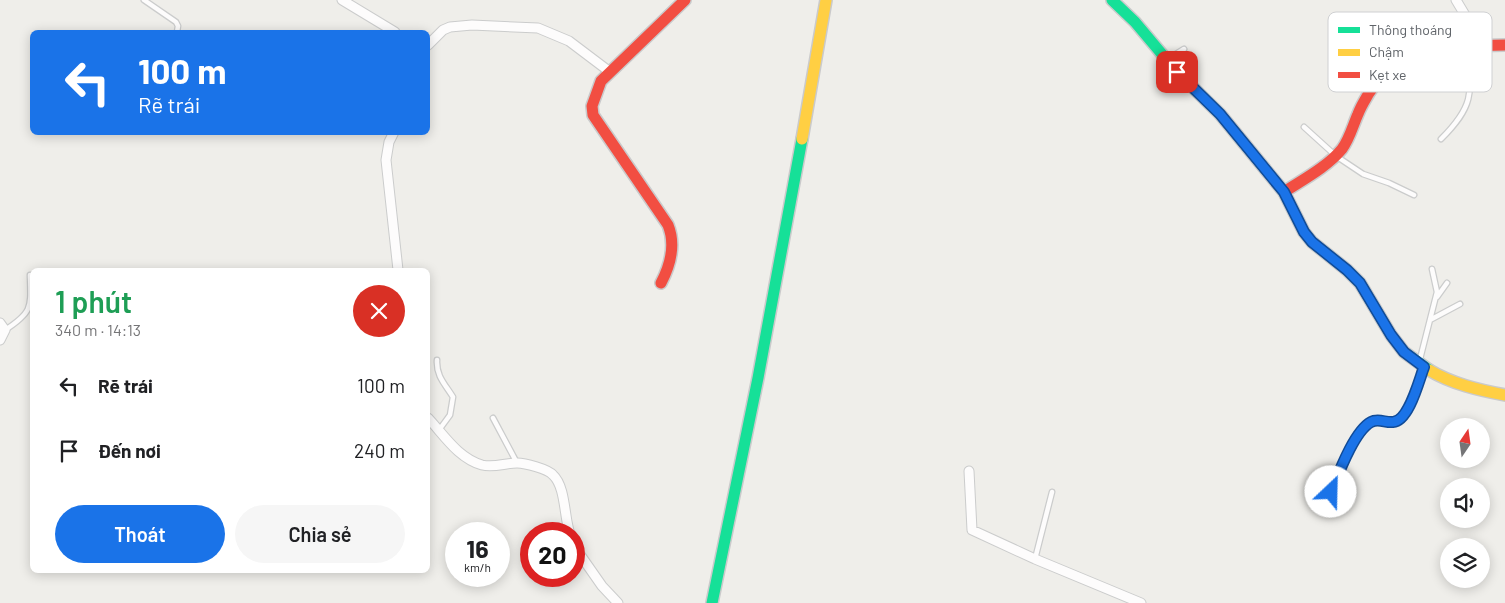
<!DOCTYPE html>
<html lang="vi">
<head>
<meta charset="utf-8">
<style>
	body { margin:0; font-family:Barlow,sans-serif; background:#f6f6f6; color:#202124; height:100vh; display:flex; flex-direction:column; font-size:19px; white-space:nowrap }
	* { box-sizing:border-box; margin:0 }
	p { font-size:16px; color:#757577 }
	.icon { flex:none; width:28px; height:28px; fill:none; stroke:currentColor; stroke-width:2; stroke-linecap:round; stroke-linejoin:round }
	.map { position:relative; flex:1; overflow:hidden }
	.panel { position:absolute; left:30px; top:268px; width:400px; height:305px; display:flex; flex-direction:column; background:#fff; border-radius:8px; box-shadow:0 2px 12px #0003 }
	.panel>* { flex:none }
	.guide { position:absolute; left:30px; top:30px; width:400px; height:105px; border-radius:8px; box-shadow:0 2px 12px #0003; background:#1a73e8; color:#fff; overflow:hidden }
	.needle { width:32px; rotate:13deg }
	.fabs { position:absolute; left:1440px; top:418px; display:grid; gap:10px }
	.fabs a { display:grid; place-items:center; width:50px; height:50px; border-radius:50%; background:#fff; box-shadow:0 2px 12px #0003; font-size:25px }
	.speed { position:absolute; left:445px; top:522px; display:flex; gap:10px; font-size:25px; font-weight:700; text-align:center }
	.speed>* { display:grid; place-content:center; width:65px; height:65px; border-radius:50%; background:#fff; box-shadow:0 2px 12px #0003; line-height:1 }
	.speed small { font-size:12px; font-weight:400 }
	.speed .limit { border:8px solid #d22; background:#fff; color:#111 }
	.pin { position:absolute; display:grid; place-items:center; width:42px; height:42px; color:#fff; margin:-21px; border-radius:10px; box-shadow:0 2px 8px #0006 }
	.me { position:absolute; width:55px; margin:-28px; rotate:24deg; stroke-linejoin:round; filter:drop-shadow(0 0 4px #0008) }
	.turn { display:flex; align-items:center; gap:18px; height:105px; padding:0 25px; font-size:22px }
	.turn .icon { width:65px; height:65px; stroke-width:2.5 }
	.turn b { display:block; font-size:35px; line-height:42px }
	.round { display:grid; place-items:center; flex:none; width:52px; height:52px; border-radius:26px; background:#f6f6f6 }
	.summary { display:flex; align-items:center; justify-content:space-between; height:85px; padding:0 25px }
	h1 { font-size:30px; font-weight:600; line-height:38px; color:#1e9e55 }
	.button { display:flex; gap:10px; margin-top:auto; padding:10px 25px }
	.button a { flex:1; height:58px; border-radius:30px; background:#1a73e8; color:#fff; font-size:20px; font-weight:600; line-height:58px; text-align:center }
	.button a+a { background:#f6f6f6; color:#202124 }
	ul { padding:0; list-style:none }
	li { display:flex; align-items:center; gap:15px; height:65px; padding:0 25px }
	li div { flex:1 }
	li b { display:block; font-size:19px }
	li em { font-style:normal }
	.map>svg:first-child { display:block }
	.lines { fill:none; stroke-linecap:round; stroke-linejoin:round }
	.lane-casing { stroke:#cbcccc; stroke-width:7 }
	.street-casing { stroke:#cbcccc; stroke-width:11 }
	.fast-casing { stroke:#cacacb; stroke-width:14 }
	.slow-casing { stroke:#cacacb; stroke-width:14 }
	.jam-casing { stroke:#cacacb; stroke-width:14 }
	.lane { stroke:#fdfcfc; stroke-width:4.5 }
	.street { stroke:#fdfcfc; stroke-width:9 }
	.fast { stroke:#16e098; stroke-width:11 }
	.slow { stroke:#ffcf43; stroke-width:11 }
	.jam { stroke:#f24e42; stroke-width:11 }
	.route-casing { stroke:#114b97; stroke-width:12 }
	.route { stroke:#1a73e8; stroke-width:9 }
	.key { fill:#fff; stroke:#cfd0d2; stroke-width:1 }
	.key-label { font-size:14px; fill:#5f6368 }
</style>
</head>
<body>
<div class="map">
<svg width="1505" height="603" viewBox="0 0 1505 603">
	<rect width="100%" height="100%" fill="#efeeea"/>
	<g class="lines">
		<g class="lane-casing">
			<path id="lane" d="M 144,0 L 176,22 L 178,26 L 177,32
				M 1168,59 L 1184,49
				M 1304,127 L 1336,156 L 1363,174 L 1389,183 L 1414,195
				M 1441,139 C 1475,105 1472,93 1466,48
				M 1437,297 L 1447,283
				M 1430,320 L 1460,304
				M 5,330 C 33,312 31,307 30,275
				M 437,360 C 436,376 445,384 453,397 L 450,415 L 439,430
				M 1419,363 L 1437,292 L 1432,269
				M 493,418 L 517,463
				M 1331,492 C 1341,469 1349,440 1368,424 C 1377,417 1386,424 1395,422 C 1409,420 1419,381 1424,369
				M 1035,559 L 1052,492"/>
		</g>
		<g class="street-casing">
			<path id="street" d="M 342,0 L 395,32
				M 1456,0 L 1483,45
				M 428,45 L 443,30 L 450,27 L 472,25 L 538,28 L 569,41 L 610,72
				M 394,132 L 389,142 L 386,160 L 398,270
				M 0,323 L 5,330 L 0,340
				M 428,418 C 444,435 458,458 482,465 C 494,468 505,463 517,463 C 525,463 548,469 553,475 C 566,487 564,518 570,534
				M 969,471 L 972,530 L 1035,559 L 1141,603
				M 574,546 L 602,586 L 618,603"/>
		</g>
		<g class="fast-casing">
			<path id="fast" d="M 1112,0 L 1135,22 L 1177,72 L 1220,114 L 1284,192 L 1304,232 L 1312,242 L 1347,270 L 1360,283 L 1391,335 L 1404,352 L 1429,370
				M 712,603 L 758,378 L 802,139"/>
		</g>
		<g class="slow-casing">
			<path id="slow" d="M 802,139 L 826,0
				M 1429,370 C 1452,384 1479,390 1505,395"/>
		</g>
		<g class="jam-casing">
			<path id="jam" d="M 1284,192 C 1304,179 1327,167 1342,149 C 1350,138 1353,125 1358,114 C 1361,106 1365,100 1369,93 C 1394,53 1462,45 1505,45
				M 661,283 C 671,264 676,245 668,225 L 593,115 L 592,106 L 601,81 L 685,0"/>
		</g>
		<use href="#lane" class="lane"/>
		<use href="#street" class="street"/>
		<use href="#fast" class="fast"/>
		<use href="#slow" class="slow"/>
		<use href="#jam" class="jam"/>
	</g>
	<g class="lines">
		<g class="route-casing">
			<path id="route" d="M 1177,72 L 1220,114 L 1284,192 L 1304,232 L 1312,242 L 1347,270 L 1360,283 L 1391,335 L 1404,352 L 1424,367 C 1419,380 1409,421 1393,422 C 1386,423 1378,418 1371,422 C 1354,431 1338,475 1331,492"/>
		</g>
		<use href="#route" class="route"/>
	</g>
	<rect x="1328" y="12" width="164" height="80" rx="8" class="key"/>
	<rect x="1338" y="27" width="22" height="6" fill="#16e098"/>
	<rect x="1338" y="49" width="22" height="7" fill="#ffcf43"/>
	<rect x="1338" y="72" width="22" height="6" fill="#f24e42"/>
	<g class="key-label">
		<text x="1369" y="35">Thông thoáng</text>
		<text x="1369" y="57">Chậm</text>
		<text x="1369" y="80">Kẹt xe</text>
	</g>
</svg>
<div class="fabs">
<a><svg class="needle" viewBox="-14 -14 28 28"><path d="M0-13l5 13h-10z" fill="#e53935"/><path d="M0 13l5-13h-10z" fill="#757577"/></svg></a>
<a><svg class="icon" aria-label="sound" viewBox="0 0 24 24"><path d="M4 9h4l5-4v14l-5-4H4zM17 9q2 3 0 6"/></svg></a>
<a><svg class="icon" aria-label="layers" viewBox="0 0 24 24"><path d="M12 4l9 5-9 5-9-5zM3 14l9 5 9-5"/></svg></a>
</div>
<div class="speed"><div>16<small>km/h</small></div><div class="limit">20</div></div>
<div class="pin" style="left:1177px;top:72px;background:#d93025"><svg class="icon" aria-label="arrive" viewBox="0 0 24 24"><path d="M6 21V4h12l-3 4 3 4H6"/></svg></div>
<svg class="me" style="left:1331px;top:492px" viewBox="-20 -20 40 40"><circle r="19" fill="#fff"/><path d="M0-13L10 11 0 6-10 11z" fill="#1a73e8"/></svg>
<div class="guide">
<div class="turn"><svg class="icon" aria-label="left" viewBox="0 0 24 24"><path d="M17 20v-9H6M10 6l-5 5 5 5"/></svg><div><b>100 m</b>Rẽ trái</div></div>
</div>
<section class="panel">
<div class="summary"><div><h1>1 phút</h1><p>340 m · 14:13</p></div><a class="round" style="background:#d93025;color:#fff"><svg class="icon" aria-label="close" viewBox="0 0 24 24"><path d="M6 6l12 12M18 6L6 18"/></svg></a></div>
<ul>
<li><svg class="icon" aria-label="left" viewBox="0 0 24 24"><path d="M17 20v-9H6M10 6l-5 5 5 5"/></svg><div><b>Rẽ trái</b></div><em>100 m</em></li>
<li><svg class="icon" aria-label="arrive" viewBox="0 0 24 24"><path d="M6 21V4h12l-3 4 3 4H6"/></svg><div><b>Đến nơi</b></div><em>240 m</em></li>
</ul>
<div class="button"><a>Thoát</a><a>Chia sẻ</a></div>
</section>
</div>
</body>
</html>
